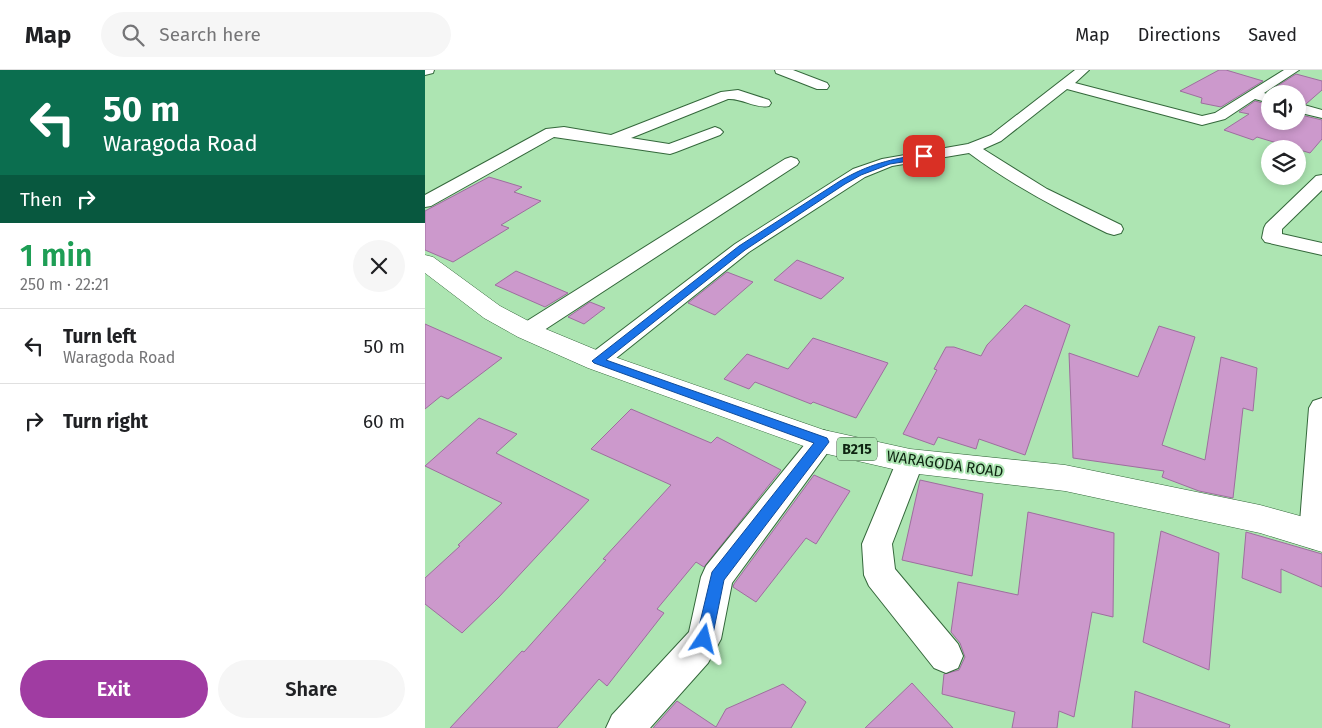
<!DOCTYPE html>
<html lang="en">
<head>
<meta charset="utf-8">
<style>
	body { margin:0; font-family:"Fira Sans",sans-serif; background:#f6f6f6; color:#202124; height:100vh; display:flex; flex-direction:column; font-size:19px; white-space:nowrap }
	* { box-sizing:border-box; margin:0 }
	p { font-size:16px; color:#757577 }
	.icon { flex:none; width:28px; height:28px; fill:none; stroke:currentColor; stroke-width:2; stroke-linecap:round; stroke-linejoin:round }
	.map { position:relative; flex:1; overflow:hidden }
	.details { display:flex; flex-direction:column; background:#fff; width:425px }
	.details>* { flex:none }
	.banner { background:#0b6e4f; color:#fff; overflow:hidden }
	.buttons { position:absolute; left:836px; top:15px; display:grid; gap:10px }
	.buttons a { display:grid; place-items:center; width:45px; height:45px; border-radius:50%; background:#fff; box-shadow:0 2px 8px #0003; font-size:25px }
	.pin { position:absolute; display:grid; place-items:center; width:42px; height:42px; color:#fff; margin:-21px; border-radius:10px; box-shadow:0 2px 8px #0006 }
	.me { position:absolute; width:55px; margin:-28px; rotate:10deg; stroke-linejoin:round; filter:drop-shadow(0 0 4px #0008) }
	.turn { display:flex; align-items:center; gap:18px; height:105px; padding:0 20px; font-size:22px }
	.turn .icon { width:65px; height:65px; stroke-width:2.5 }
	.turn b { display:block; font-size:35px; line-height:42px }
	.then { display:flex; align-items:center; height:48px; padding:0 20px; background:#0003; gap:10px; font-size:19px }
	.round { display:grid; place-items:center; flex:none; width:52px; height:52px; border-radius:26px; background:#f6f6f6 }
	.summary { display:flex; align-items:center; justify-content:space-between; height:85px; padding:0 20px }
	h1 { font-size:30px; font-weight:600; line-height:38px; color:#1e9e55 }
	.button { display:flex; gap:10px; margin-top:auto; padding:10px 20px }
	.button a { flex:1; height:58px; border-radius:30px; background:#a03ca2; color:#fff; font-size:20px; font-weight:600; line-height:58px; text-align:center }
	.button a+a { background:#f6f6f6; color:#202124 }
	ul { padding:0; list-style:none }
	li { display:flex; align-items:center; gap:15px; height:75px; padding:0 20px; border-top:1px solid #e0e0e0 }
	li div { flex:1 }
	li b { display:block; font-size:19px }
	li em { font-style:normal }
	header { display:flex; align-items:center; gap:30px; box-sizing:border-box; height:70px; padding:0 25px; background:#fff; border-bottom:1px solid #e0e0e0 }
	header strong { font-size:24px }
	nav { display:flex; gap:28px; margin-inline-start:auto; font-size:18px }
	.search { width:350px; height:45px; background:#f6f6f6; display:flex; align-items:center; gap:12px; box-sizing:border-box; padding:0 18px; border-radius:28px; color:#757577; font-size:19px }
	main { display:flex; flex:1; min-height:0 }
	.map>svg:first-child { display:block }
	.building { fill:#c9c; stroke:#9e6e9e }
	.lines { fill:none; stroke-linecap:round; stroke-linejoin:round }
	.minor-casing { stroke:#34683b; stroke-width:2 }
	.primary-casing { stroke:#34683b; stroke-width:1 }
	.minor { fill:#fff; fill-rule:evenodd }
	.primary { fill:#fff; fill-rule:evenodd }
	.route { fill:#1a73e8; stroke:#114b97 }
	.labels { text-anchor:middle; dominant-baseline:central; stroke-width:4; stroke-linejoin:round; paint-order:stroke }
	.shield { fill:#ade5b2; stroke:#3e5e41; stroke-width:1 }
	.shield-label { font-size:14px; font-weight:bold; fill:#0e2411 }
	.street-label { font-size:15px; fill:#0e2411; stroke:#ade5b2 }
</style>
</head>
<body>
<header>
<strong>Map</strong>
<div class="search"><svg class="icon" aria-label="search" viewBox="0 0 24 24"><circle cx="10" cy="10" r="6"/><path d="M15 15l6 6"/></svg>Search here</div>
<nav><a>Map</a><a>Directions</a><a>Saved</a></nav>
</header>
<main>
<section class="details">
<div class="banner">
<div class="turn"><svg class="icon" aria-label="left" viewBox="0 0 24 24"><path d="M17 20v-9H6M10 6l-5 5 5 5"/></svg><div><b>50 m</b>Waragoda Road</div></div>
<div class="then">Then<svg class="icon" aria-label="right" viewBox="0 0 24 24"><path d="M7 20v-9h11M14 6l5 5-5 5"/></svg></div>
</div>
<div class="summary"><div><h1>1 min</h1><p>250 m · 22:21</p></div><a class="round"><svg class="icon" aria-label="close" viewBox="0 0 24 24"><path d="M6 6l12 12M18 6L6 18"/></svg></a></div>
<ul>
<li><svg class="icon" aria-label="left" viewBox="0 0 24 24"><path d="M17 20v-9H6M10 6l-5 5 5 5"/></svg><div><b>Turn left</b><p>Waragoda Road</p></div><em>50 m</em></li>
<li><svg class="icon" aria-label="right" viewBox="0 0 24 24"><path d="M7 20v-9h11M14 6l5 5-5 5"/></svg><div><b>Turn right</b></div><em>60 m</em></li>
</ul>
<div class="button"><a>Exit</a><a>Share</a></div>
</section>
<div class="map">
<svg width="897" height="658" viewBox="0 0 897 658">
	<rect width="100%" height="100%" fill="#ade5b2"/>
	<path class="building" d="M 794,0 L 801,0 L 838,11 L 796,37 L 776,33 L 777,28 L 755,21 Z
		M 871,4 L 897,11 L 897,20 L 881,34 L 872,31 L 872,24 L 843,22 Z
		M 830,31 L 845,35 L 845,51 L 872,51 L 872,44 L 897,50 L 897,69 L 885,83 L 832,67 L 828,70 L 799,60 L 824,44 L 814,42 Z
		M 64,107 L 97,117 L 89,122 L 116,131 L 76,155 L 84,158 L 28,192 L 0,180 L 0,141 Z
		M 372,190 L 419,208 L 396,229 L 349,210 Z
		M 91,201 L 143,223 L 120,237 L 70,215 Z
		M 302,202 L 328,212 L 290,245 L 263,233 Z
		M 165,232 L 180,238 L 159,254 L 143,247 Z
		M 600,235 L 645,255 L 600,385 L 554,369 L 551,379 L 513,367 L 509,375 L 478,364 L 512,300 L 509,299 L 521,277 L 529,277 L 556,286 L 562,275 Z
		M 0,254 L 77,288 L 23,329 L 16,326 L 0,339 Z
		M 734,256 L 770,267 L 737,375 L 780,390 L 796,287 L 832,298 L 828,341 L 818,338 L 808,428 L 774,421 L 737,407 L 739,401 L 648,388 L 644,283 L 713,307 Z
		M 388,268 L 463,293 L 431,348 L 388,332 L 386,334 L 330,312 L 324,319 L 299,309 L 322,284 L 363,299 Z
		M 206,339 L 286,373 L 292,367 L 356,400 L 279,497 L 271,492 L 232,539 L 239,543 L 182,616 L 174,609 L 132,658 L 25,658 L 97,581 L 99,582 L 181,490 L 178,489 L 246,415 L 166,379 Z
		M 54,348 L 92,364 L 71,383 L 164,430 L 73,528 L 37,563 L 0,534 L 0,508 L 35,476 L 33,475 L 77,433 L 0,396 Z
		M 389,405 L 425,421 L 391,474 L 381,468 L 331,532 L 308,517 L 309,514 Z
		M 495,410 L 558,424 L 547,506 L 477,490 Z
		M 603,442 L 689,463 L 688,547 L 667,542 L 649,647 L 634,641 L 632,658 L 587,658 L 590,642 L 517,624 L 519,604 L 534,600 L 540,587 L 535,573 L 526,562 L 533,512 L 593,525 Z
		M 736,461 L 794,483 L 784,600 L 718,572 Z
		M 821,462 L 897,484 L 897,517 L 856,499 L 856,523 L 817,508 Z
		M 487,613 L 528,658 L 440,658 Z
		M 358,614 L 381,632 L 366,658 L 228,658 L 252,631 L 291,657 L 301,639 Z
		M 710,621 L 805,655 L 804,658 L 707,658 Z"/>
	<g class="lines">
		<g class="minor-casing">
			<path id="minor" d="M 0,0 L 9,0 L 8,3 L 0,5 Z
				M 350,0 L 368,0 L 402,13 L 404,16 L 402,19 L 392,19 L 351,3 Z
				M 650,0 L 664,0 L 650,13 L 777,46 L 790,43 L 859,0 L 874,0 L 839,23 L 845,25 L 845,33 L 830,29 L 800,49 L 777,55 L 642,19 L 576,71 L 558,79 L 622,119 L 696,155 L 698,159 L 696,163 L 689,165 L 682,163 C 634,140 587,115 544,83 L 467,96 L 440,107 L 324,182 L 180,297 L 172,299 L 164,297 L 160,291 L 164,285 L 310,174 L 428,99 L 457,89 L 543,74 L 566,65 Z
				M 313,20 L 344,30 L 346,33 L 344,36 C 331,39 317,28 303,29 L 206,68 L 244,74 L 290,57 L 295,59 L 298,62 L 295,65 L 251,82 L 245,84 L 129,67 L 6,136 L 0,137 L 0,125 L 121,59 L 139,57 L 186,65 L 296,22 Z
				M 872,33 L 897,40 L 897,48 L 872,42 Z
				M 366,87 L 372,89 L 374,92 L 372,95 L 110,266 L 102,269 L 94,266 L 91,261 L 94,256 L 360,89 Z
				M 897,105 L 897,120 L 857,159 L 857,164 L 897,173 L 897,185 L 840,172 L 837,168 L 839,158 L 841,154 L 891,106 Z
				M 897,328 L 897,476 L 889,479 L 878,475 L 874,465 L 884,338 L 888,331 Z
				M 398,360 L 407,363 L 411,371 L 307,513 L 296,569 L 283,593 L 225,658 L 181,658 L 187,645 L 264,562 L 276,507 L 281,496 L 389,363 Z
				M 485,380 L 495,383 L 499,391 L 467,474 L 470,499 L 533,574 L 538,586 L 533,598 L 521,603 L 509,598 L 444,516 L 439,505 L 437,474 L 475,383 Z"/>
		</g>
		<g class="primary-casing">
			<path id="primary" d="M 0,185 L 8,187 L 75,236 L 111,255 L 181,284 L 399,360 L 485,379 L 640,395 L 835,435 L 897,452 L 897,482 L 835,463 L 640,421 L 485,403 L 398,383 L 163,298 L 93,267 L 59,248 L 0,203 Z"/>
		</g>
		<use href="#minor" class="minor"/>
		<use href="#primary" class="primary"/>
	</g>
	<path class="route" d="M 499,84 L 503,86 L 502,88 L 465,94 L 436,105 L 420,114 L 320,180 L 181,290 L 402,368 L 404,372 L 299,510 L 287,569 L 285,575 L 279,577 L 274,575 L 271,569 L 287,502 L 389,373 L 169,293 L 167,291 L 314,176 L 415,111 C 444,94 466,89 499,84 Z"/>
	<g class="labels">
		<rect class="shield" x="412" y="367.5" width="40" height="23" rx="4"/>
		<g class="shield-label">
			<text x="432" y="379">B215</text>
		</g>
		<g class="street-label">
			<text transform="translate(520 394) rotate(8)">WARAGODA ROAD</text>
		</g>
	</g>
</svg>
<div class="buttons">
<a><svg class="icon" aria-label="sound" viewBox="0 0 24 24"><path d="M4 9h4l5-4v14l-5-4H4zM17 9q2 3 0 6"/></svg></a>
<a><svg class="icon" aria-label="layers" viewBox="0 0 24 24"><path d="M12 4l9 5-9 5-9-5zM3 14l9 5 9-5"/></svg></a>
</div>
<div class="pin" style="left:499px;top:86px;background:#d93025"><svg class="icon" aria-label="arrive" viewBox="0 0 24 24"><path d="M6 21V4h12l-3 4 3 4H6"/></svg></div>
<svg class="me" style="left:279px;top:569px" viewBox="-20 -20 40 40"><path d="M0-17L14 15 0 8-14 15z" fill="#1a73e8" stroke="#fff" stroke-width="4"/></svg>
</div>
</main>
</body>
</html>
